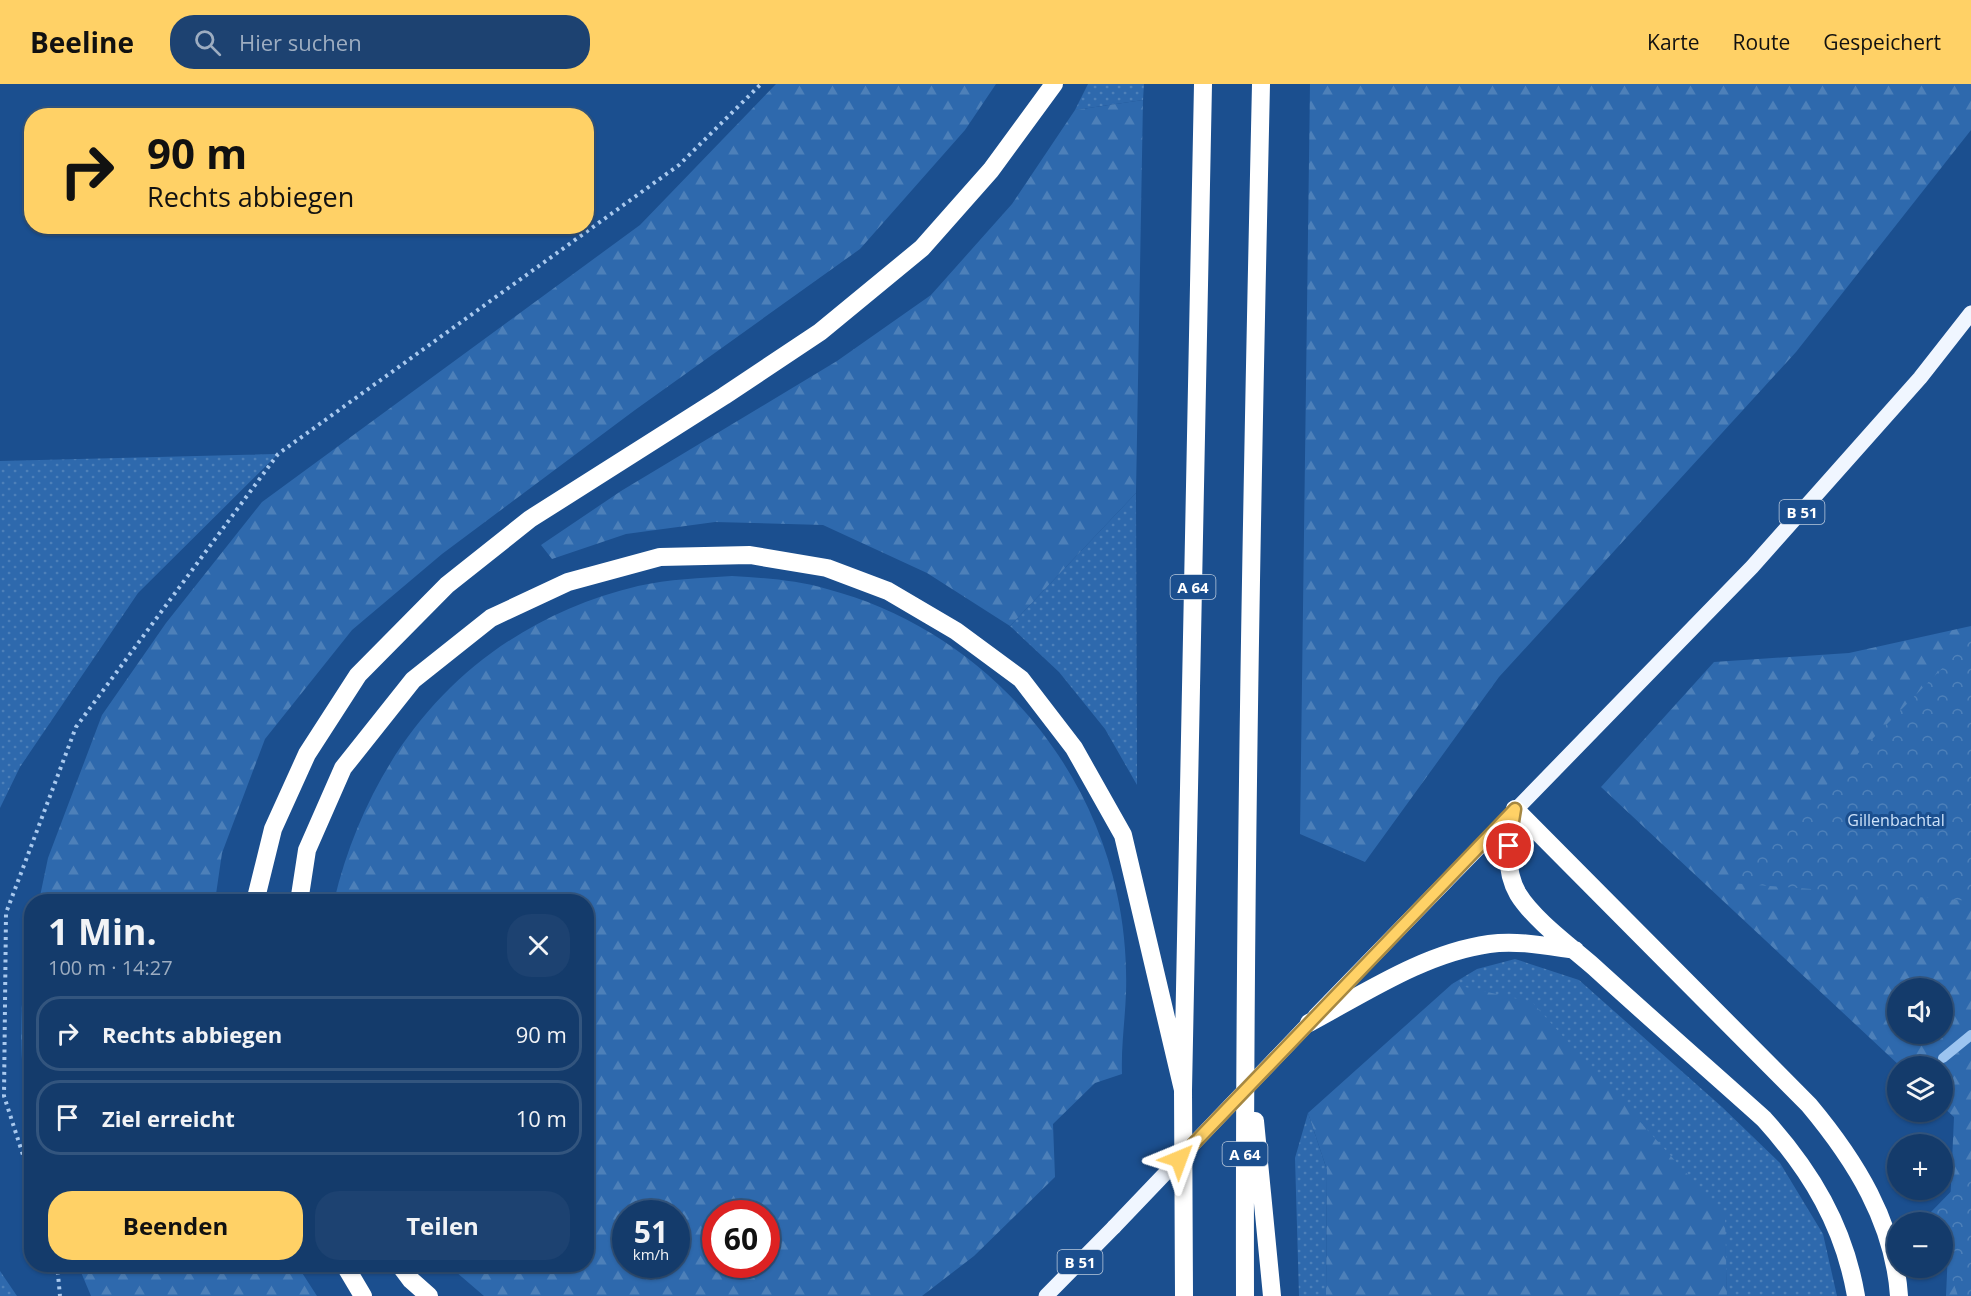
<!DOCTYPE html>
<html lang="de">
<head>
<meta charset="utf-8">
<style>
	body { margin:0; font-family:"Open Sans",sans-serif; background:#1d4271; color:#f1f3f6; height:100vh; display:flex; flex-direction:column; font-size:22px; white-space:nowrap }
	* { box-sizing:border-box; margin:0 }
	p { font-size:20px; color:#9dadc1 }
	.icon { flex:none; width:33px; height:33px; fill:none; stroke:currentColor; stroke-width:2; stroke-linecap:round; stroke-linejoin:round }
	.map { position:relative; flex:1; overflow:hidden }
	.drawer { position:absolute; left:24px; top:810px; width:570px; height:378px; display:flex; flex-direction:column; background:#143b6b; border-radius:24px; box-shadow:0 2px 4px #0004,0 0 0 2px #33557e }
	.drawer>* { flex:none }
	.guide { position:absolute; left:24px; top:24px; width:570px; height:126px; border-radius:24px; box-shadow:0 2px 4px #0004,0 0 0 2px #33557e; background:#ffd166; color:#111; overflow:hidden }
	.controls { position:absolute; left:1887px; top:894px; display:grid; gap:12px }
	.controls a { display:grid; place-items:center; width:66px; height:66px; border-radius:50%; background:#143b6b; box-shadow:0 2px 4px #0004,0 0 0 2px #33557e; font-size:30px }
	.speed { position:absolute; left:612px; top:1116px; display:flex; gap:12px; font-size:30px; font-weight:700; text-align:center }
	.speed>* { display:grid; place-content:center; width:78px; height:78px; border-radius:50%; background:#143b6b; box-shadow:0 2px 4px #0004,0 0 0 2px #33557e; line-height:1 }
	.speed small { font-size:15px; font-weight:400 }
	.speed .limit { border:9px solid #d22; background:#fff; color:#111 }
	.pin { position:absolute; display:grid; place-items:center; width:51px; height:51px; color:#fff; margin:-26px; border:3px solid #fff; border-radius:50%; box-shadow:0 2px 6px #0007 }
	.me { position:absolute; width:66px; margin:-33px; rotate:44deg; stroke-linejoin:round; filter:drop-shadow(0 0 4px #0008) }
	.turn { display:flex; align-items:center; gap:21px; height:126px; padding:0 24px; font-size:27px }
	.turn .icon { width:78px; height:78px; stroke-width:2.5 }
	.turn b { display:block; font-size:42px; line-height:51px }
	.round { display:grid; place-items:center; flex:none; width:63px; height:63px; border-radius:24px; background:#1d4271 }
	.head { display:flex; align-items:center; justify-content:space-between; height:102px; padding:0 24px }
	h1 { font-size:36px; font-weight:700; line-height:45px }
	.action { display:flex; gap:12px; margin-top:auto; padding:12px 24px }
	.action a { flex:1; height:69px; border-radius:24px; background:#ffd166; color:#111; font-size:24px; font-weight:700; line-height:69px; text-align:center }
	.action a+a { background:#1d4271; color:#f1f3f6 }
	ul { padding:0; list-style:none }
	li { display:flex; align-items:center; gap:18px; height:75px; margin:0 12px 9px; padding:0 12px; border:3px solid #33557e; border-radius:24px }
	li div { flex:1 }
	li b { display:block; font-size:22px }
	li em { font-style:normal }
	header { display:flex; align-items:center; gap:36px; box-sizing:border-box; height:84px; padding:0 30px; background:#ffd166; color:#111 }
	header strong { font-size:28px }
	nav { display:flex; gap:33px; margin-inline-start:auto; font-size:21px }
	.search { width:420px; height:54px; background:#1d4271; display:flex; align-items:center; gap:15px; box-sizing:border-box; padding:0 21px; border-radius:24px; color:#9dadc1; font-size:22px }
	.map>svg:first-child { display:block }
	.grass { fill:url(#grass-dots) }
	.forest { fill:url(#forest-firs); fill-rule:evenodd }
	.park { fill:url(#park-crowns) }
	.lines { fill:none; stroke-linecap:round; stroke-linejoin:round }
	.stream { stroke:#9cc4f0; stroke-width:10 }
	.path { stroke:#a9c9ee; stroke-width:4; stroke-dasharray:3 4.5; stroke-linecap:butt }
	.major { stroke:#f0f6ff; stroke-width:15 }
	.highway { stroke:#fff; stroke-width:18 }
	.major-bridge { stroke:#f0f6ff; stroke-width:15 }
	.route-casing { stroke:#a68842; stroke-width:15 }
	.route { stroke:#ffd166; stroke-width:10 }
	.labels { text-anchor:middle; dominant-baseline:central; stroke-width:6; stroke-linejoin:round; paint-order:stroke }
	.shield { fill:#1b4f8f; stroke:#bbcadd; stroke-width:1.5 }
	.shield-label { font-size:15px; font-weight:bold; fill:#fff }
	.park-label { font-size:16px; fill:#cfe3fa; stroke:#1b4f8f }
</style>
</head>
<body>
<header>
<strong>Beeline</strong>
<div class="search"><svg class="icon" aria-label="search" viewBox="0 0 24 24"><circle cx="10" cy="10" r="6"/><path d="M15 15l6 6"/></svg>Hier suchen</div>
<nav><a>Karte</a><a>Route</a><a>Gespeichert</a></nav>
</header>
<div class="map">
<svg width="1971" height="1212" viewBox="0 0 1971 1212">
	<defs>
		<pattern id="grass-dots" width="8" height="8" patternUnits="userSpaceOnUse" patternTransform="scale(1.5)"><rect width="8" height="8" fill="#2e69ad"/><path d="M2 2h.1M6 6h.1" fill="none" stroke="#4d80b9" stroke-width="1.8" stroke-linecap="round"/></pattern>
		<pattern id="forest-firs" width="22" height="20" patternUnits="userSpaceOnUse" patternTransform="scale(1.5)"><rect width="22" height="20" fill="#2e69ad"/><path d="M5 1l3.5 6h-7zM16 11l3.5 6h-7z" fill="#4d80b9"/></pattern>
		<pattern id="park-crowns" width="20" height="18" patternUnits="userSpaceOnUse" patternTransform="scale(1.5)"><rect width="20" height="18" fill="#2e69ad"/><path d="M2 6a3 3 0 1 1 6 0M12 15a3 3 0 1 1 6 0" fill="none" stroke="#4d80b9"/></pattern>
	</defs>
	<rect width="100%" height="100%" fill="#1b4f8f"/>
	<path class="grass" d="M 1088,0 L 1144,0 L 1143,16 L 1075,26 Z
		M 278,370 L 138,509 L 20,683 L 0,724 L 0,377 Z
		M 1136,409 L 1137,701 L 1105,645 L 1059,588 L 1010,542 Z
		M 1515,875 L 1579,896 L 1722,1023 L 1780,1079 L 1823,1150 L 1837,1212 L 1727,1212 L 1724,1132 L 1452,900 L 1477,885 Z
		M 1308,1029 L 1327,1086 L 1326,1212 L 1299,1212 L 1295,1074 Z
		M 0,1187 L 17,1212 L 0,1212 Z"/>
	<path class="forest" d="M 776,0 L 996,0 L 965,46 L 860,165 L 635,326 L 442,470 L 352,546 L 265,655 L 222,769 L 215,817 L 39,817 L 48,774 L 102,631 L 166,539 L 262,418 L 640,141 Z
		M 1310,0 L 1971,0 L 1971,46 L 1796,268 L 1499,593 L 1365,778 L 1300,750 Z
		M 1143,16 L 1136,409 L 1010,542 L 927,489 L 823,441 L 715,438 L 626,450 L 552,475 L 541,461 L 621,407 L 837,277 L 931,211 L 1012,120 L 1075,26 Z
		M 732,492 C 764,494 796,496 827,505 C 972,543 1086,663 1117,810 C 1124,842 1127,876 1126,909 C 1125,936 1121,963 1122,990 L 1095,999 L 1053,1040 L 1055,1093 L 974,1172 L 922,1212 L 484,1212 L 448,1181 L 586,1180 L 586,818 L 334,817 C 372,659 476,541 638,502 C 669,495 701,494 732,492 ZM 626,1130 L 676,1130 L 676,1180 L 626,1180 ZM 716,1130 L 766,1130 L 766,1180 L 716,1180 Z
		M 1971,542 L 1971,1212 L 1946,1212 L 1954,1033 L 1943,1023 L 1942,982 L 1900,982 L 1601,703 L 1714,578 L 1849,569 ZM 1898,904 L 1942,904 L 1942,950 L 1898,950 Z
		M 31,852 L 31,1031 C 16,980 20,904 31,852 Z
		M 1452,900 L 1532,918 L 1725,1132 L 1727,1212 L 1326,1212 L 1327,1086 L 1308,1029 Z
		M 78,1181 L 297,1181 L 317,1212 L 91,1212 Z"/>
	<path class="park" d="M 1971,555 L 1971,817 L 1730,799 Z
		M 1971,1087 L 1971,1212 L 1958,1212 L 1943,1168 L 1942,1138 L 1932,1138 L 1929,1130 Z"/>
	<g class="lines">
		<path class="stream" d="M 1943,974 L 1971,951"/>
		<path class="path" d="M 32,1099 L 4,1012 L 6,829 L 76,643 L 278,370 L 679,81 L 761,0
			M 57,1180 L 60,1212"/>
		<path class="major" d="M 1315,932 L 1752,483 L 1920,294 L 1971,229
			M 1046,1212 L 1114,1143"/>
		<path class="highway" d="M 1515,725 L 1809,1021 C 1855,1076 1894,1138 1899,1212
			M 1515,725 C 1508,752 1503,784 1518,810 C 1534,836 1570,862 1594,883 C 1650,934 1707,984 1764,1035 C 1811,1087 1844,1142 1856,1212
			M 255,818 L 273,745 L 307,670 L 358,591 L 447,501 L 530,435 L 724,312 L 820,248 L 922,164 L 991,86 L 1054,0
			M 299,818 L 307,766 L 343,684 L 413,596 L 491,534 L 568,498 L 660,473 L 750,471 L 827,484 L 888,507 L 956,547 L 1021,595 L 1074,664 L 1123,751 L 1183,1006
			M 1309,939 C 1365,909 1425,869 1489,860 C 1517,856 1547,862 1575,866
			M 1255,1037 L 1272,1212
			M 344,1180 L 363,1212
			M 399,1180 L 411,1196 L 429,1212
			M 1184,1212 L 1183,1006 L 1203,0
			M 1245,1212 C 1244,808 1252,404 1261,0"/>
		<path class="major-bridge" d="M 1114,1143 L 1309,939"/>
	</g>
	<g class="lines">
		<g class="route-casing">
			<path id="route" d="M 1179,1075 L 1515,725 L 1509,762"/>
		</g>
		<use href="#route" class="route"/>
	</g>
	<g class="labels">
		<g class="shield">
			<rect x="1779.5" y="416" width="45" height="24" rx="4.5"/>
			<rect x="1170.5" y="491" width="45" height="24" rx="4.5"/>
			<rect x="1222.5" y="1058" width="45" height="24" rx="4.5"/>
			<rect x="1057.5" y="1166" width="45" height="24" rx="4.5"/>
		</g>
		<g class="shield-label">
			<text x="1802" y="428">B 51</text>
			<text x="1193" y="503">A 64</text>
			<text x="1245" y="1070">A 64</text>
			<text x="1080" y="1178">B 51</text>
		</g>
		<g class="park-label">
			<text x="1896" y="736">Gillenbachtal</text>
		</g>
	</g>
</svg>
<div class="controls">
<a><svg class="icon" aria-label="sound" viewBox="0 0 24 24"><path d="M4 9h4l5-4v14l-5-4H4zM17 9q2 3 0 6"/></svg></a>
<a><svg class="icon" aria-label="layers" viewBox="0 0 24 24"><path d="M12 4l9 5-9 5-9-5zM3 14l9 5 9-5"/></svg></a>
<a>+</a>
<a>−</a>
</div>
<div class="speed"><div>51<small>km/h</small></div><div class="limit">60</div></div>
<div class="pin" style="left:1509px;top:762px;background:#d93025"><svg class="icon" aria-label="arrive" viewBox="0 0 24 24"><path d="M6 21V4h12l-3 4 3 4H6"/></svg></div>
<svg class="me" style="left:1179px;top:1075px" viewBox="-20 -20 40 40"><path d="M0-17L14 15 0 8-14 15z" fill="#ffd166" stroke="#fff" stroke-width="4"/></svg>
<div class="guide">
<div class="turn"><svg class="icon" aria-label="right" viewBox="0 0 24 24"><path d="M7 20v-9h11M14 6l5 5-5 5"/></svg><div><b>90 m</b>Rechts abbiegen</div></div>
</div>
<section class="drawer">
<div class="head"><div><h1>1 Min.</h1><p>100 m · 14:27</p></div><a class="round"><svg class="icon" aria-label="close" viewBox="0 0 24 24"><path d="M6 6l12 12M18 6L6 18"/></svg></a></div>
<ul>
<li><svg class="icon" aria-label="right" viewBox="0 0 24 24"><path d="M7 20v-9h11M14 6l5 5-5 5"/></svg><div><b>Rechts abbiegen</b></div><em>90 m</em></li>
<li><svg class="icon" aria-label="arrive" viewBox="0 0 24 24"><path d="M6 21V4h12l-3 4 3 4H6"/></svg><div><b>Ziel erreicht</b></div><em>10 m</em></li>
</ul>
<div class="action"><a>Beenden</a><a>Teilen</a></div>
</section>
</div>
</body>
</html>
